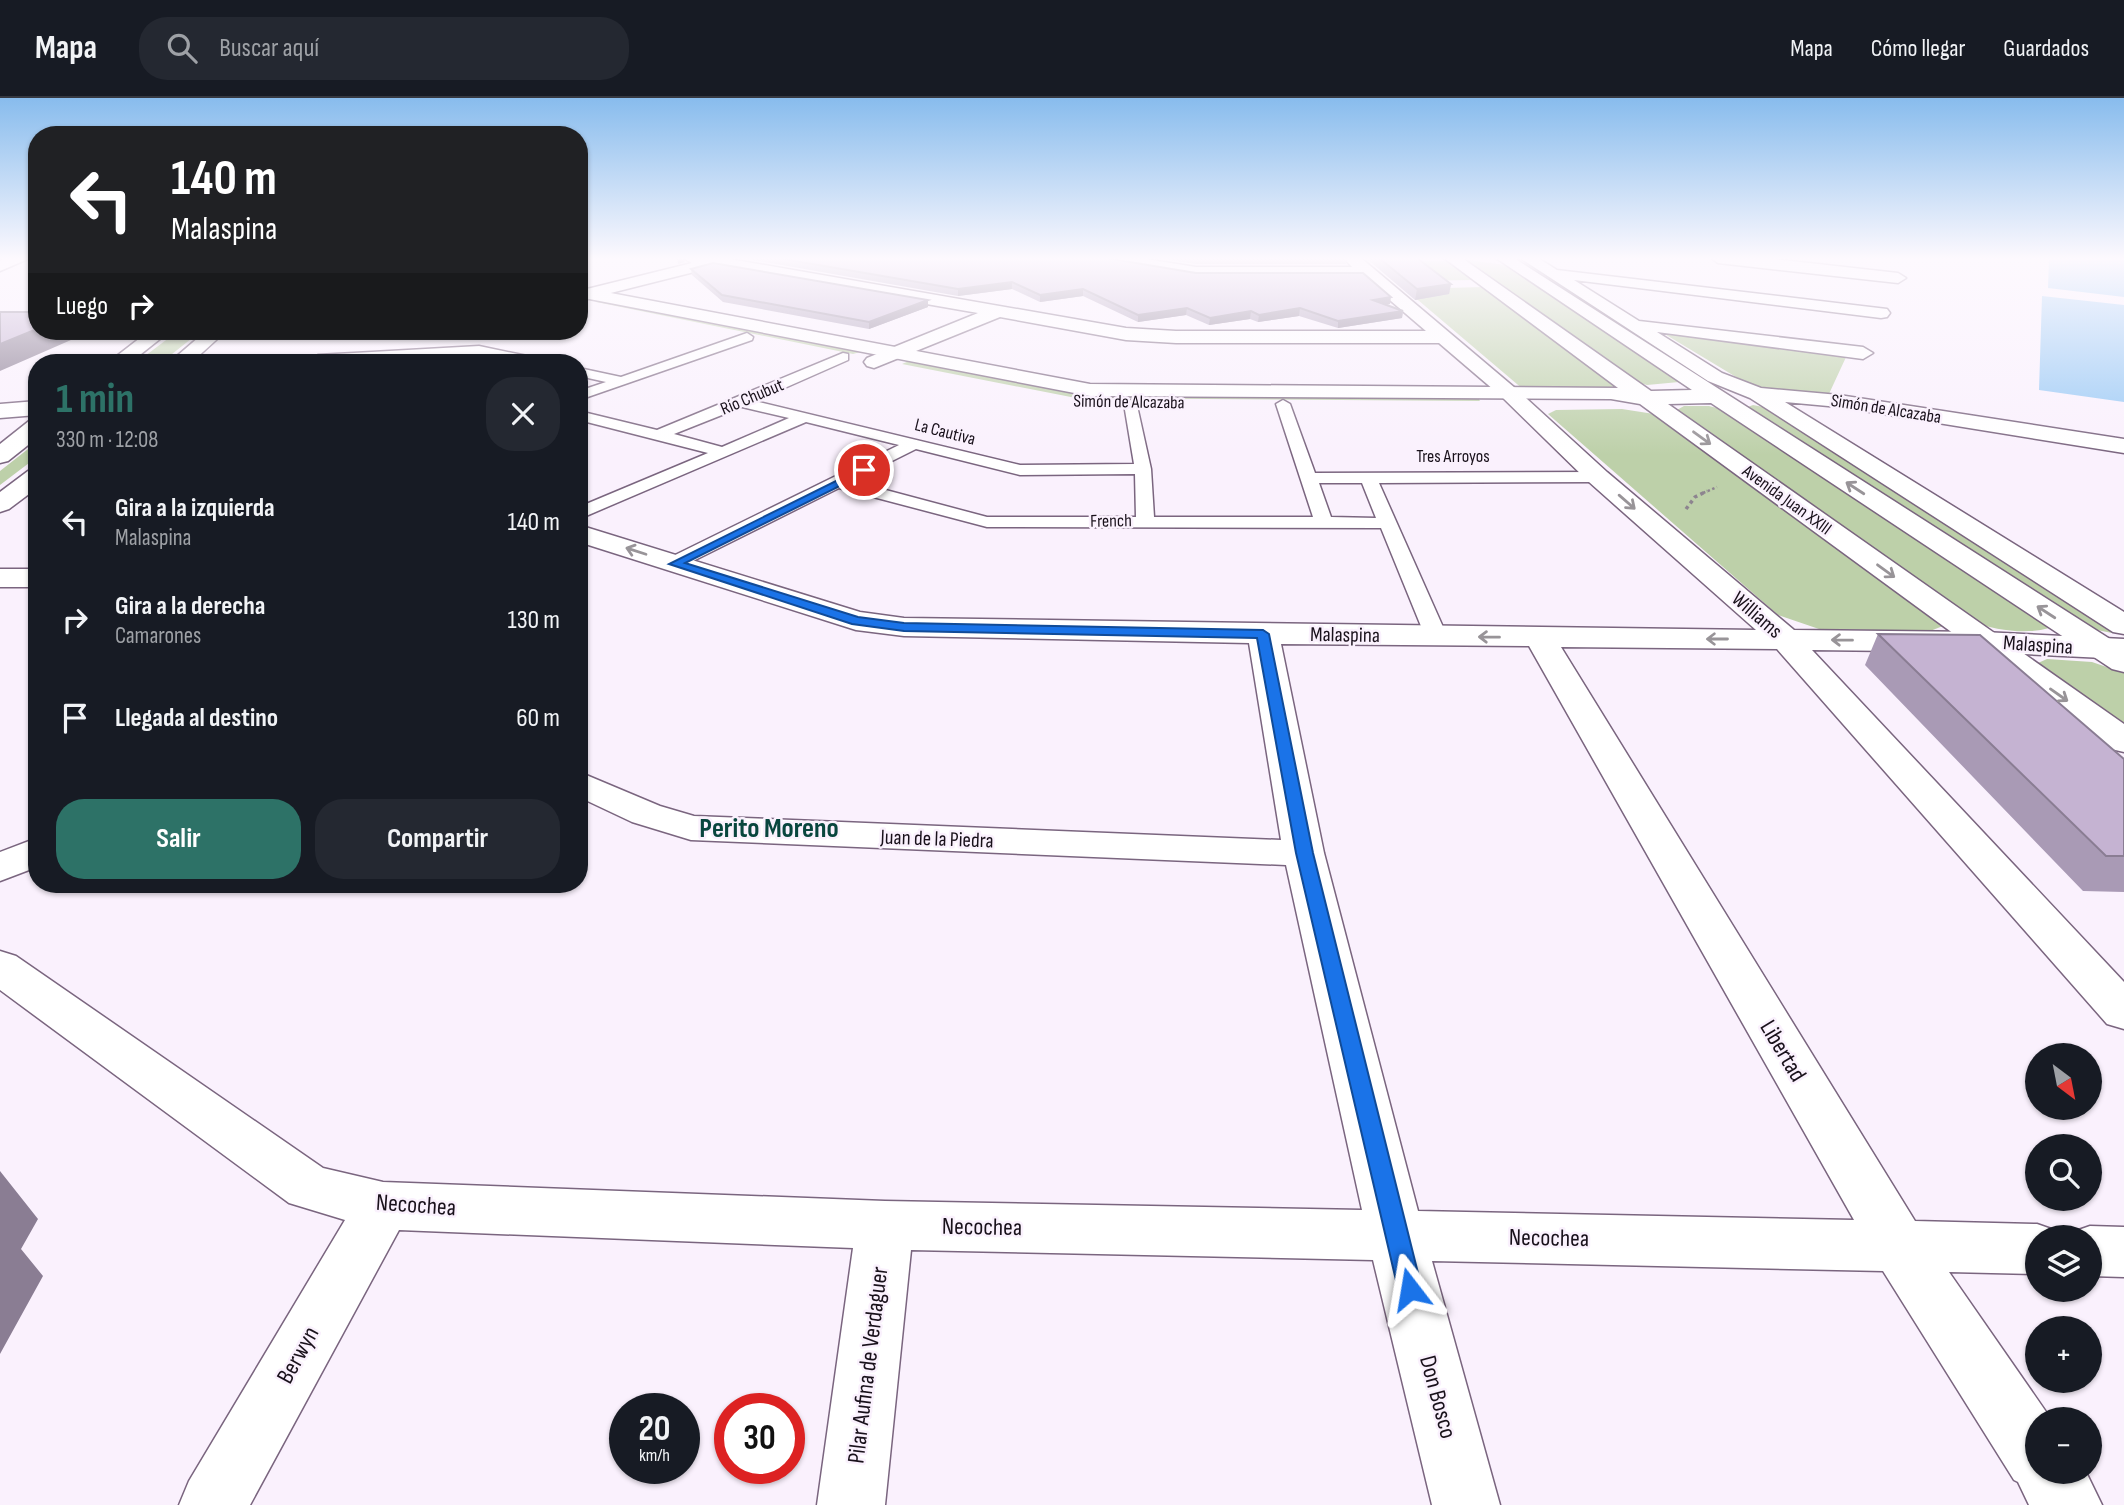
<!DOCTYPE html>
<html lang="es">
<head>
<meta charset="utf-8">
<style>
	body { margin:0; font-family:"Sofia Sans Condensed",sans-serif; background:#242831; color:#f1f3f6; height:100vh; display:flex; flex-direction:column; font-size:26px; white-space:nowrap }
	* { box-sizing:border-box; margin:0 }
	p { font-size:23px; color:#9ea1a6 }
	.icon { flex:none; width:38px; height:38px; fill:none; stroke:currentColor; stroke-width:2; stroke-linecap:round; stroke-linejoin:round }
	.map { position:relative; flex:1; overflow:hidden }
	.sheet { position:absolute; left:28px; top:256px; width:560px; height:539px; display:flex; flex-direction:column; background:#171b24; border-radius:28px; box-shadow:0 2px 5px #0004 }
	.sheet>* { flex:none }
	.hud { position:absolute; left:28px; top:28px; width:560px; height:214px; border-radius:28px; box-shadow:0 2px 5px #0004; background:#202124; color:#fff; overflow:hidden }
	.needle { width:46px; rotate:148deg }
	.tools { position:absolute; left:2025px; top:945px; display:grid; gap:14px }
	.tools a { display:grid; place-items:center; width:77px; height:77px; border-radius:50%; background:#171b24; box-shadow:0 2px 5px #0004; font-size:35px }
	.speed { position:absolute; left:609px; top:1295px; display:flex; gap:14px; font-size:35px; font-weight:700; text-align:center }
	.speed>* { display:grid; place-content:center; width:91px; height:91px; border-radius:50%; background:#171b24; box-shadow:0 2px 5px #0004; line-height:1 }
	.speed small { font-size:18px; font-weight:400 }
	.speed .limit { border:10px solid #d22; background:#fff; color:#111 }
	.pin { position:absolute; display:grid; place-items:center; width:60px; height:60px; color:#fff; margin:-30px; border:4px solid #fff; border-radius:50%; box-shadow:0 2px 7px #0007 }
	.me { position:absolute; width:77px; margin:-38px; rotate:346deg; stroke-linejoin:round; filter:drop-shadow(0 0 5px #0008) }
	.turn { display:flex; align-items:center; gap:24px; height:147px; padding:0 28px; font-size:32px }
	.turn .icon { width:91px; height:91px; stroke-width:2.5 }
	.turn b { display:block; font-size:49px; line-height:60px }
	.then { display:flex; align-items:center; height:66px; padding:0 28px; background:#0003; gap:14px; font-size:26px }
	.round { display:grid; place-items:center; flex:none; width:74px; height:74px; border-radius:28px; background:#242831 }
	.summary { display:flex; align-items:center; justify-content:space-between; height:119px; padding:0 28px }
	h1 { font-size:42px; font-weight:700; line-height:52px; color:#2d7267 }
	.action { display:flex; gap:14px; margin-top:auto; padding:14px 28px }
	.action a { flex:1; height:80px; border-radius:28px; background:#2d7267; color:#fff; font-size:28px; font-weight:700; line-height:80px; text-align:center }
	.action a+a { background:#242831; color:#f1f3f6 }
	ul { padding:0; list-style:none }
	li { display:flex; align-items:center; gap:21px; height:98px; padding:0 28px }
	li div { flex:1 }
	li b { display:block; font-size:26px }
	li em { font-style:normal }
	header { display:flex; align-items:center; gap:42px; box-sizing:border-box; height:98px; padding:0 35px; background:#171b24; border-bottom:2px solid #363941 }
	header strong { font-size:33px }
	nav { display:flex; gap:38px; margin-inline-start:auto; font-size:24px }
	.search { width:490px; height:63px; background:#242831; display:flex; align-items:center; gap:18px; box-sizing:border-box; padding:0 24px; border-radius:28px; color:#9ea1a6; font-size:26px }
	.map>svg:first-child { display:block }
	.green { fill:#bdd0a9 }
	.water { fill:#99c9f5 }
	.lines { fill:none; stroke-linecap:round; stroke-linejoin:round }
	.service-casing { stroke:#7a657f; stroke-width:3 }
	.minor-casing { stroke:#7a657f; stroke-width:3 }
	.tertiary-casing { stroke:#7a657f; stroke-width:3 }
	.secondary-casing { stroke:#7a657f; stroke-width:3 }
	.path-far1 { stroke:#8d848f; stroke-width:2.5; stroke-dasharray:2.5 2.5; stroke-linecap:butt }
	.path { stroke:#8d848f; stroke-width:3.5; stroke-dasharray:3.5 3.5; stroke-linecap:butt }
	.service { fill:#fff; fill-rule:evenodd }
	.minor { fill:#fff; fill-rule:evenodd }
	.tertiary { fill:#fff; fill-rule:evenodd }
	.secondary { fill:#fff; fill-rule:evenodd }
	.wall { fill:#a99ab5 }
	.shaded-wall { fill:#8a7d93 }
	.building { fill:#c5b3d2; stroke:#8a7d93; stroke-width:2 }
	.oneway { stroke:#989498 }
	.route { fill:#1a73e8; stroke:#114b97; stroke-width:2 }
	.labels { text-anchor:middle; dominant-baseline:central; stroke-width:5; stroke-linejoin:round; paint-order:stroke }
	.far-street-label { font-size:18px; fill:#19111b; stroke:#faf1fd }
	.street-label { font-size:21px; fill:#19111b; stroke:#faf1fd }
	.near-street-label { font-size:24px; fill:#19111b; stroke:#faf1fd }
	.district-label { font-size:28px; font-weight:bold; fill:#09463e; stroke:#faf1fd }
</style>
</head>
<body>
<header>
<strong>Mapa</strong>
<div class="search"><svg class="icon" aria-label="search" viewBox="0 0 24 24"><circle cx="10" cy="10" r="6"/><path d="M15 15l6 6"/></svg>Buscar aquí</div>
<nav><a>Mapa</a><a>Cómo llegar</a><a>Guardados</a></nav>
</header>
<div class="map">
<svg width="2124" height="1407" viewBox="0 0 2124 1407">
	<rect width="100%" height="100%" fill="#faf1fd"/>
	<path class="green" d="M 1460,161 L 1506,167 L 1680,282 L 1679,284 L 1647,287 L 1633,283 Z
		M 1449,163 L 1475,182 L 1397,183 L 1375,164 Z
		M 1484,189 L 1623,290 L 1524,292 L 1405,191 Z
		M 603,202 L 860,254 L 853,256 L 596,204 Z
		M 1658,232 L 1847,257 L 1828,298 L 1751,288 Z
		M 178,233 L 201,233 L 162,264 L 137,264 Z
		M 909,263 L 1075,296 L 1477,298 L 1480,303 L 1076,300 L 902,266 Z
		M 1753,307 L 1768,310 L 2118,533 L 2112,535 L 2087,530 L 1745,310 Z
		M 1684,308 L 1709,308 L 1725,312 L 2045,524 L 2049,530 C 2026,537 1995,532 1973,524 L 1675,313 Z
		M 1622,311 L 1654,316 L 1943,528 L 1930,533 L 1819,531 L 1778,517 L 1548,316 L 1556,312 Z
		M 37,344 L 37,359 L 0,387 L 0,373 Z
		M 2047,561 L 2092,564 L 2124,575 L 2124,630 L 2041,572 L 2038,565 Z"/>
	<path class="water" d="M 2049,160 L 2124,160 L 2124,199 L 2048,190 Z
		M 2042,198 L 2124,207 L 2124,304 L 2039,292 Z"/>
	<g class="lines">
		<g class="service-casing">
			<path id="service" d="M 747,235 L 753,239 L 752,242 L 579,302 L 579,293 L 606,284 L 579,278 L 579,270 L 621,279 Z
				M 479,248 L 537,260 L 544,264 L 519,264 L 479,256 L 308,264 L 318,257 Z
				M 843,255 L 848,256 L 848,262 L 755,303 L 1020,367 L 1134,366 L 1124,306 L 1131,302 L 1136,303 L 1151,371 L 1154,419 L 1313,419 L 1276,306 L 1283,302 L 1290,306 L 1315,375 L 1598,374 L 1606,379 L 1598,384 L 1379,385 L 1447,538 L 1444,543 L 1428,543 L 1425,538 L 1381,430 L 987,429 L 839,390 L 681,469 L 667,469 L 664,465 L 667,461 L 899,347 L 806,324 L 579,421 L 579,409 L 708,355 L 579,322 L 579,313 L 657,332 ZM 742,309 L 789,320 L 722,349 L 674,336 ZM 916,351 L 1020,377 L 1135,376 L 1136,419 L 987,419 L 852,383 ZM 1319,385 L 1362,385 L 1376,420 L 1331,419 Z"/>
		</g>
		<g class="minor-casing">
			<path id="minor" d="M 7,160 L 30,160 L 0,173 L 0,163 Z
				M 683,160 L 724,160 L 1126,230 L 1176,233 L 1426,233 L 1363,179 L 1196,179 L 1107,165 L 1100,160 L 1139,160 L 1196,169 L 1352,169 L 1344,160 L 1361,160 L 1515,290 L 1607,374 L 1794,532 L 1983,534 L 2124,541 L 2124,561 L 1983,554 L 1812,552 L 2124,884 L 2124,931 L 2107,926 L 1777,551 L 1561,549 L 1915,1123 L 2037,1126 L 2057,1133 L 2060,1139 L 2037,1139 L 2037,1176 L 1949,1174 L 2051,1321 L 2037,1321 L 2037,1374 L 2086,1374 L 2102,1407 L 2029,1407 L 2018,1384 L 2014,1382 L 1883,1173 L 1432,1163 L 1500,1407 L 1432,1407 L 1373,1162 L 911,1152 L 885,1407 L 817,1407 L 853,1150 L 399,1132 L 250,1407 L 179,1407 L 189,1383 L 345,1122 L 289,1105 L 0,892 L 0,853 L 16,858 L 323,1070 L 383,1084 L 885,1103 L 1362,1112 L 1286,767 L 691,742 L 632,724 L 579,699 L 579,674 L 660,708 L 694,718 L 1281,742 L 1249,545 L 904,538 L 856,532 L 579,444 L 579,427 L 860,514 L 904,520 L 1756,532 L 1589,384 L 1501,298 L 1439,245 L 1176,245 L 1126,242 L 1000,219 L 874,270 L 867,268 L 864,264 L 867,260 L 978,215 L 714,169 L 579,203 L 579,193 L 692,165 ZM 1281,546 L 1529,548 L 1854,1122 L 1418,1113 L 1324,755 Z
				M 1520,160 L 1538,160 L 1557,172 L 1887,211 L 1890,215 L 1887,219 L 1881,220 L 1574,182 L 1639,223 L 1863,249 L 1873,255 L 1863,261 L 1657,234 L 1722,275 L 1761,290 L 1839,297 L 2124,341 L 2124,355 L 1839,309 L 1785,304 L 2124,514 L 2124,536 L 2113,534 L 1750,300 L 1708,283 Z
				M 1711,160 L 1764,160 L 1898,175 L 1906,180 L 1898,185 L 1718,165 Z
				M 37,303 L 37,317 L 0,320 L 0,306 Z
				M 0,471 L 37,471 L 37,489 L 0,489 Z
				M 37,740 L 37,769 L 0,783 L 0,754 Z
				M 2090,1128 L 2124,1129 L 2124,1179 L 2090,1178 L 2090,1139 L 2068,1139 L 2070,1135 Z"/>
		</g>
		<g class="tertiary-casing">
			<path id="tertiary" d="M 1444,160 L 1462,160 L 1651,293 L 1692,292 L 1496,160 L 1514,160 L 2124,550 L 2124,574 L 2112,571 L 1711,305 L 1668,306 L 2124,626 L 2124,654 L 2111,651 L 1640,306 L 1611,301 L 1090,298 L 579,199 L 579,189 L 1090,286 L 1618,290 Z"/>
		</g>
		<g class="secondary-casing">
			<path id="secondary" d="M 149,233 L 170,233 L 131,264 L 109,264 Z
				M 206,233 L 226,233 L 192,264 L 170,264 Z
				M 37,321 L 37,340 L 8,363 L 0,365 L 0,346 L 29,323 Z
				M 37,371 L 37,390 L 9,411 L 0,414 L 0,394 L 28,373 Z"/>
		</g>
		<path class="path-far1" d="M 1703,395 L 1717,389"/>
		<path class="path" d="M 1686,411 L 1695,399 L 1707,393"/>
		<use href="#service" class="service"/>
		<use href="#minor" class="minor"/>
		<use href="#tertiary" class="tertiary"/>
		<use href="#secondary" class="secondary"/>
	</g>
	<path class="wall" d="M 742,160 L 1106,160 L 1390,206 L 1386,207 L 1403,213 L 1402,220 L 1338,230 L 1299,218 L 1258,224 L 1250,221 L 1209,227 L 1186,217 L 1138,224 L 1083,198 L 1040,204 L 1012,191 L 958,198 Z
		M 1158,160 L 1347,160 L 1346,166 L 1196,166 Z
		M 1366,160 L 1417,160 L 1451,186 L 1449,196 L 1415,202 Z
		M 691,171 L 928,209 L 869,231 L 723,204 L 692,177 Z
		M 1878,536 L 2124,661 L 2124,794 L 2083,793 L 1865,567 Z"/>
	<path class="shaded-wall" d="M 677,160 L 684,160 L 685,164 L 678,166 Z
		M 1012,184 L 1012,191 L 958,198 L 958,191 Z
		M 1451,186 L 1449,196 L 1415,202 L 1417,191 Z
		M 1083,191 L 1083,198 L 1040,204 L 1040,197 Z
		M 1391,199 L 1390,206 L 1372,209 L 1373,202 Z
		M 928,202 L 928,209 L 869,231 L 869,224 Z
		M 1187,210 L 1186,217 L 1138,224 L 1138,217 Z
		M 1300,210 L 1299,218 L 1258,224 L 1259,217 Z
		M 1251,213 L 1250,221 L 1209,227 L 1210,220 Z
		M 1403,213 L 1402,220 L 1338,230 L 1338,223 Z
		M 37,231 L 37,233 L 86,233 L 87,235 L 0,273 L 0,246 Z
		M 0,1073 L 38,1121 L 21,1151 L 43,1178 L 0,1256 Z"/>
	<path class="building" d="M 778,160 L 1106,160 L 1196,175 L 1363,175 L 1391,199 L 1373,202 L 1403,213 L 1338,223 L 1300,210 L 1259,217 L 1251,213 L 1210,220 L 1187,210 L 1138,217 L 1083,191 L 1040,197 L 1012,184 L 958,191 Z
		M 1379,160 L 1417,160 L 1451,186 L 1417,191 Z
		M 713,165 L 928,202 L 869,224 L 722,197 L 691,171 Z
		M 0,214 L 37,214 L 37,231 L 0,246 Z
		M 1878,536 L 1980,537 L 2124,661 L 2124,758 L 2106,758 Z"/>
	<defs><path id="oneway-shaft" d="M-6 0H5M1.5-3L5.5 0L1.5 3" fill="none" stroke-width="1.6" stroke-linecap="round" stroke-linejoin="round" transform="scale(1.75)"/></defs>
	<g class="oneway">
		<use href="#oneway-shaft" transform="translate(1702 340) rotate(36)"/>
		<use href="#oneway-shaft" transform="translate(1855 390) rotate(-147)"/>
		<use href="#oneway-shaft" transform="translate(1627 404) rotate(41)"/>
		<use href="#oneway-shaft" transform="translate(636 453) rotate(-162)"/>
		<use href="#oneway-shaft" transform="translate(1886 473) rotate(36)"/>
		<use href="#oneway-shaft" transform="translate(2046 514) rotate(-147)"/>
		<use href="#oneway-shaft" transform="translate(1489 539) rotate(-179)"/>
		<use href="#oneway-shaft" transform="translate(1717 541) rotate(-180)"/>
		<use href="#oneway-shaft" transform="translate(1842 542) rotate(-179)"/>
		<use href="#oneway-shaft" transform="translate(2059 597) rotate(35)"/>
	</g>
	<linearGradient id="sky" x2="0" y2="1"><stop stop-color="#88bced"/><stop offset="0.45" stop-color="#fdf9fe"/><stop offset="1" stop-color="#fdf9fe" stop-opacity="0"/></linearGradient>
	<rect width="2124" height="357" fill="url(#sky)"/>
	<path class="route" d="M 864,369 L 868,370 L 868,374 L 685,465 L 858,519 L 904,525 L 1263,532 L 1269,536 L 1313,755 L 1422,1191 L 1419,1199 L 1410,1202 L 1401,1199 L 1398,1191 L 1296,755 L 1257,540 L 904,533 L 852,526 L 669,466 Z"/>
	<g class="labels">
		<g class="far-street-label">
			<text transform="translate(752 299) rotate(-23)">Río Chubut</text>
			<text transform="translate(1129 304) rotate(1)">Simón de Alcazaba</text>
			<text transform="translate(1886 311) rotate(9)">Simón de Alcazaba</text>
			<text transform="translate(945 334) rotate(14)">La Cautiva</text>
			<text x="1453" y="358">Tres Arroyos</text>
			<text transform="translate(1787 402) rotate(36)">Avenida Juan XXIII</text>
			<text transform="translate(1111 423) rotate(-1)">French</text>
		</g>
		<g class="street-label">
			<text transform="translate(1757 517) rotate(41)">Williams</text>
			<text transform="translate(1345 537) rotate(1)">Malaspina</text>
			<text transform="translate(2038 547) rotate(4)">Malaspina</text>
			<text transform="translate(937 741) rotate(2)">Juan de la Piedra</text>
		</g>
		<g class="near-street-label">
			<text transform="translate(1783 953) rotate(59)">Libertad</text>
			<text transform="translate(416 1107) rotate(4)">Necochea</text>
			<text transform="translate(982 1129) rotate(1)">Necochea</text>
			<text transform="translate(1549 1140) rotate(1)">Necochea</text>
			<text transform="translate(298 1257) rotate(-61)">Berwyn</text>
			<text transform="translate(868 1267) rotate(-83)">Pilar Aufina de Verdaguer</text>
			<text transform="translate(1438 1299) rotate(75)">Don Bosco</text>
		</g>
		<g class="district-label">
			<text x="769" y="730">Perito Moreno</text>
		</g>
	</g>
</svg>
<div class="tools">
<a><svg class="needle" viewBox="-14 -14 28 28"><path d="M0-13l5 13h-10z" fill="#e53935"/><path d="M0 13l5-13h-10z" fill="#9ea1a6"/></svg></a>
<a><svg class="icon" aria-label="search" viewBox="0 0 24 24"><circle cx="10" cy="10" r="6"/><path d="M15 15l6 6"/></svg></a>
<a><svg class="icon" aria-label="layers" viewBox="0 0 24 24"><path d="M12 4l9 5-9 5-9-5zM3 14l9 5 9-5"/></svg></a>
<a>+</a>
<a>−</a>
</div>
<div class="speed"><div>20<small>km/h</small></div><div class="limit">30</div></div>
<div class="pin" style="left:864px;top:372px;background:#d93025"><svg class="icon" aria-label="arrive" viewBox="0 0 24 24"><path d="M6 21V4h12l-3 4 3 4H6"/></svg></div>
<svg class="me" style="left:1410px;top:1191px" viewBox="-20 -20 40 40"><path d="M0-17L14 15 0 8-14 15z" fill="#1a73e8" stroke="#fff" stroke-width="4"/></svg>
<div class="hud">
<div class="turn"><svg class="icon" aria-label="left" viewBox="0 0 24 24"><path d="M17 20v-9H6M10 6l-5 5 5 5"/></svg><div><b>140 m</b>Malaspina</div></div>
<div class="then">Luego<svg class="icon" aria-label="right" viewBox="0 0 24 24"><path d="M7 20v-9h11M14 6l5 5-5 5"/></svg></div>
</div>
<section class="sheet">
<div class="summary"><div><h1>1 min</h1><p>330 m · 12:08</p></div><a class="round"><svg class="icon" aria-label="close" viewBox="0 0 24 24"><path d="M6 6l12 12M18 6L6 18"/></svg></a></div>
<ul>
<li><svg class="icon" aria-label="left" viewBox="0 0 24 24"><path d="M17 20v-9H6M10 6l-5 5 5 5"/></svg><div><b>Gira a la izquierda</b><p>Malaspina</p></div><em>140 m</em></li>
<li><svg class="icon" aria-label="right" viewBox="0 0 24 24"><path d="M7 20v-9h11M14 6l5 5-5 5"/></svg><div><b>Gira a la derecha</b><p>Camarones</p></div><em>130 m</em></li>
<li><svg class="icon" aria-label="arrive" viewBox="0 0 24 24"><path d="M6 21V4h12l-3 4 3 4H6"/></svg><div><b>Llegada al destino</b></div><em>60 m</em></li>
</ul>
<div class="action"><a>Salir</a><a>Compartir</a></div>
</section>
</div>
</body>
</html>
